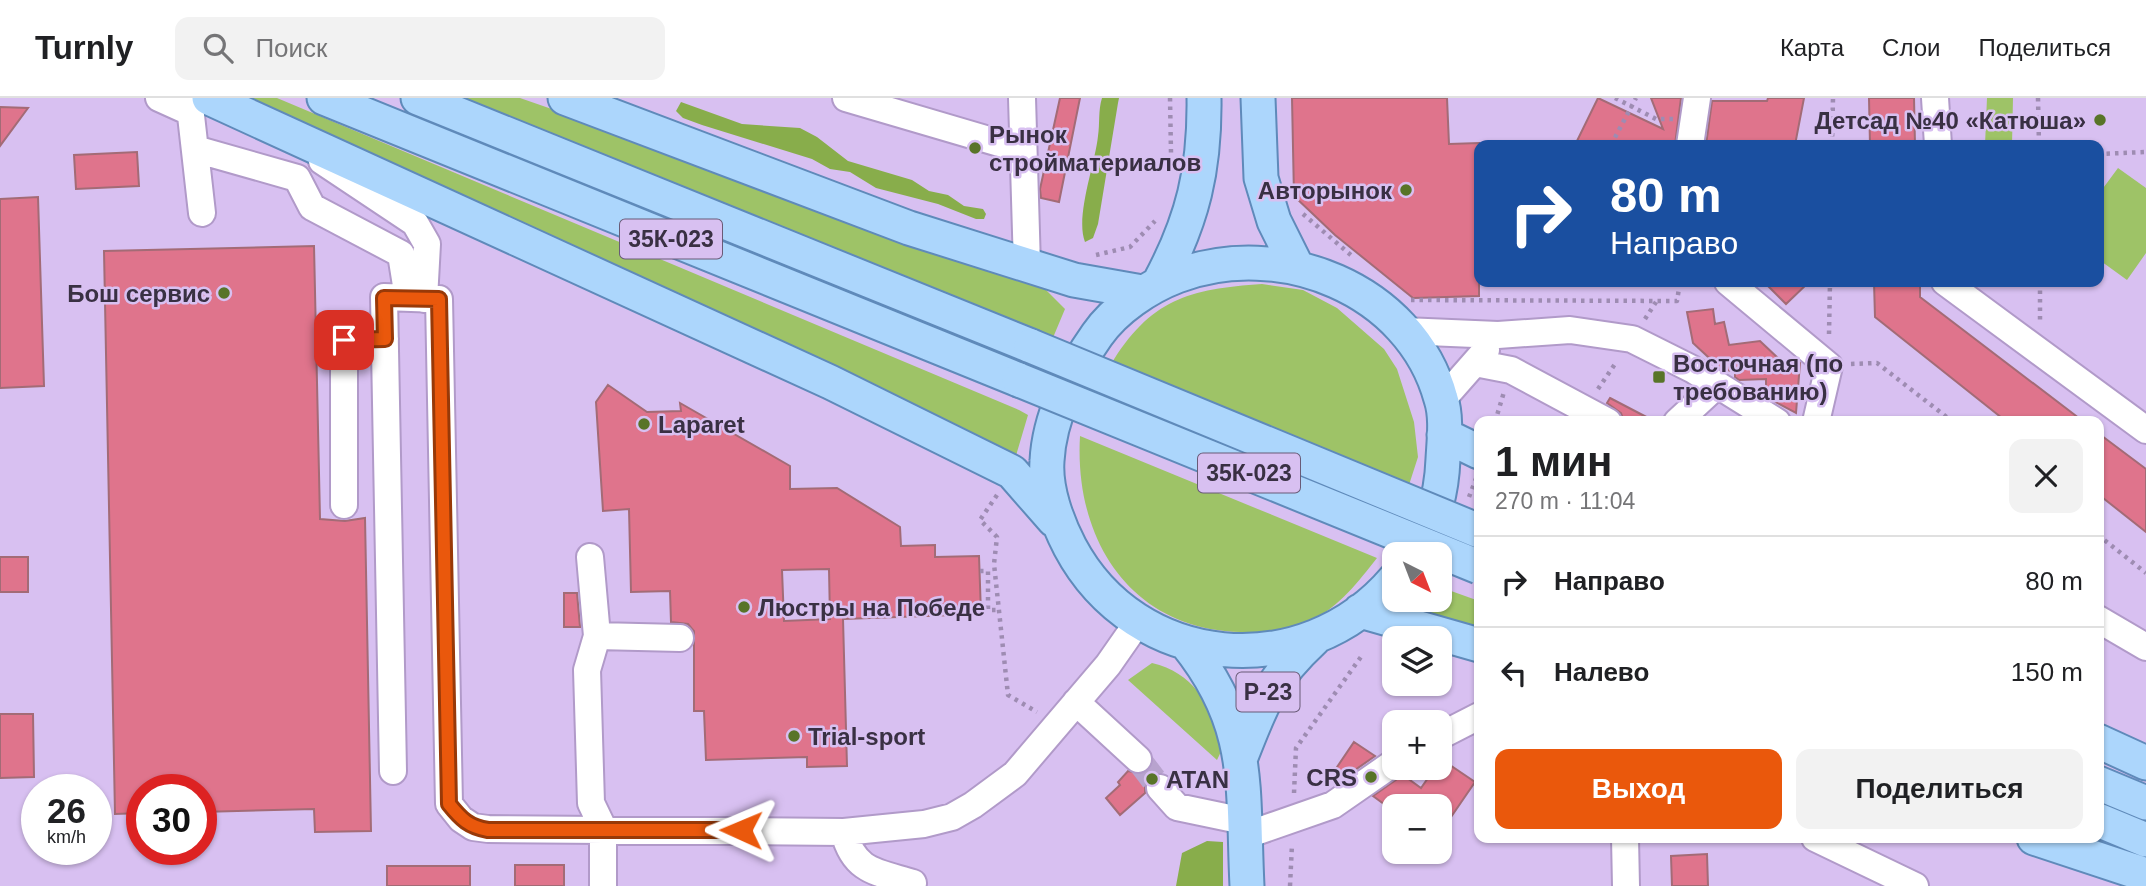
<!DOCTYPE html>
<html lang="ru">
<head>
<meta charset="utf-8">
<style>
	body { margin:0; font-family:Helvetica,sans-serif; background:#f2f2f2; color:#202124; height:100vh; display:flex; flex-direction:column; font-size:26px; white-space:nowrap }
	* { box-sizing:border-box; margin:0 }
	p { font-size:23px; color:#757577 }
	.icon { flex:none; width:38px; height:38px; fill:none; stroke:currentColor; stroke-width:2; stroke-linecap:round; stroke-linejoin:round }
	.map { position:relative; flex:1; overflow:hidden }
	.panel { position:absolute; left:1474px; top:318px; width:630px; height:427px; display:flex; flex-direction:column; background:#fff; border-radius:14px; box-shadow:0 2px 5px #0004 }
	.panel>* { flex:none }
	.hud { position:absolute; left:1474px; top:42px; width:630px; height:147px; border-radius:14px; box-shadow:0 2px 5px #0004; background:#1a4fa0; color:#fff; overflow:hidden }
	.needle { width:46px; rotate:138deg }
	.tools { position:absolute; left:1382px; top:444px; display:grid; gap:14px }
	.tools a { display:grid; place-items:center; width:70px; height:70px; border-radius:14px; background:#fff; box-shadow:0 2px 5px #0004; font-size:35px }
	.speed { position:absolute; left:21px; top:676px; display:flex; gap:14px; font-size:35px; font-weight:700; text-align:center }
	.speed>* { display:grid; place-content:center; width:91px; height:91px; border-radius:50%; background:#fff; box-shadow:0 2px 5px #0004; line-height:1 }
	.speed small { font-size:18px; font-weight:400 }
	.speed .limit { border:10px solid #d22; background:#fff; color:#111 }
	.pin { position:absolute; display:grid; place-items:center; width:60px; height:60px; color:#fff; margin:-30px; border-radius:14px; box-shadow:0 4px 10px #0006 }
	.me { position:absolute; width:77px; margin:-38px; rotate:271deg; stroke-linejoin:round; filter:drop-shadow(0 0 5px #0008) }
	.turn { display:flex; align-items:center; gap:24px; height:147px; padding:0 21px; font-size:32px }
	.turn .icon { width:91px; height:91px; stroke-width:2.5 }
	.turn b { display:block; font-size:49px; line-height:60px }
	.round { display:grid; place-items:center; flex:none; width:74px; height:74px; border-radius:14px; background:#f2f2f2 }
	.overview { display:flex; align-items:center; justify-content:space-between; height:119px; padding:0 21px }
	h1 { font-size:42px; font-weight:700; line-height:52px }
	.cta { display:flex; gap:14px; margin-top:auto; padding:14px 21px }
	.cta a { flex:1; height:80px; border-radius:14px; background:#ea580c; color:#fff; font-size:28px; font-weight:700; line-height:80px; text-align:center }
	.cta a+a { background:#f2f2f2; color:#202124 }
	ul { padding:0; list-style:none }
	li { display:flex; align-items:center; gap:21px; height:91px; padding:0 21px; border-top:2px solid #e0e0e0 }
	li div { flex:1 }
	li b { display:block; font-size:26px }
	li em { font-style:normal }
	header { display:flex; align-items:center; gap:42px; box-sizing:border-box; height:98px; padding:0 35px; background:#fff; border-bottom:2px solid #e0e0e0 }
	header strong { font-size:33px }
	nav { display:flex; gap:38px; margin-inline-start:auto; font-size:24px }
	.search { width:490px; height:63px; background:#f2f2f2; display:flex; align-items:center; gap:18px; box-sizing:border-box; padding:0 24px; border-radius:14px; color:#757577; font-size:26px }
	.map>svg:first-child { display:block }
	.green { fill:#9ec367 }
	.forest { fill:#88ad4b }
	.building { fill:#df748c; stroke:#a36b76; stroke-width:2; fill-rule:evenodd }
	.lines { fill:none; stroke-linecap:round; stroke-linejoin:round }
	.minor-tunnel { stroke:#b8a3ce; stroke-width:26; stroke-dasharray:26 13; stroke-linecap:butt }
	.minor-casing { stroke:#b19ac9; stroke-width:30 }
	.major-casing { stroke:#5f8aba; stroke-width:37 }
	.path { stroke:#9e8cb2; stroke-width:4.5; stroke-dasharray:3.5 5; stroke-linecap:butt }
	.minor { stroke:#fff; stroke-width:26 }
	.major { stroke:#acd6fc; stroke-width:33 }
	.major-bridge-casing { stroke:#5f8aba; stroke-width:37; stroke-linecap:butt }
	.major-bridge { stroke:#acd6fc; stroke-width:33 }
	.route-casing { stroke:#983908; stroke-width:18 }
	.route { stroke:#ea580c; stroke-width:12 }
	.poi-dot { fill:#587428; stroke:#d8c0f1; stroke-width:2.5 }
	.labels { text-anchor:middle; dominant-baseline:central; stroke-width:5; stroke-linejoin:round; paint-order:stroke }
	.shield { fill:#d8c0f1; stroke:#695b77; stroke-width:2 }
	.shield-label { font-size:23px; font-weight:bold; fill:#393043 }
	.poi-label { font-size:24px; font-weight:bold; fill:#393043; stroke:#d8c0f1; text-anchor:start }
</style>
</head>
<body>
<header>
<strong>Turnly</strong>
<div class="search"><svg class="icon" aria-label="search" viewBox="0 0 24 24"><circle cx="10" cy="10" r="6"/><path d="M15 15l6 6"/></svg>Поиск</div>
<nav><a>Карта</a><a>Слои</a><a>Поделиться</a></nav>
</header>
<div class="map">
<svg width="2146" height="788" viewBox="0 0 2146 788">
	<rect width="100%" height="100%" fill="#d8c0f1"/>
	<path class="green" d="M 243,0 L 277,0 L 1019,312 L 1028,317 L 1015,361 Z
		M 449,0 L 520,0 L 1032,178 L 1065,211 L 1052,242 Z
		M 1987,0 L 2013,0 L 2012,47 L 1985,47 Z
		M 2118,70 L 2146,90 L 2146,155 L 2127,182 L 2098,161 L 2098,97 Z
		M 1262,186 L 1303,192 L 1337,210 L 1384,251 L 1397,271 L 1414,324 L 1418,359 L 1408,390 L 1110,268 C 1150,201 1189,191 1262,186 Z
		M 1080,338 L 1377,460 C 1358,484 1340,508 1312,522 C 1291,533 1264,535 1240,534 C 1130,531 1074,441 1080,338 Z
		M 1440,489 L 1479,503 L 1479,536 L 1424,518 L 1430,502 L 1440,502 Z
		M 1152,565 C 1193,574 1209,607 1227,641 L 1217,662 L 1128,582 Z"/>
	<path class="forest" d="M 1102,0 L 1119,0 L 1118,5 L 1098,126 L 1093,140 L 1085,144 C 1075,119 1095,66 1098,38 C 1100,25 1098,13 1102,0 Z
		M 681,4 L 742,26 L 800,30 L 817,39 L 848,63 L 912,82 L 929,93 L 948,97 L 964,108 L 983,111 L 986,116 L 984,121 L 976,121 L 938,106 L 876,90 L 850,74 L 830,71 L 812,61 L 702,27 L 683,20 L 676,13 Z
		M 1207,743 L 1223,744 L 1223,788 L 1176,788 L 1182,755 Z"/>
	<path class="building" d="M 1060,0 L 1080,0 L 1059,104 L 1041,100 L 1040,91 Z
		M 1292,0 L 1447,0 L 1449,46 L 1479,45 L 1479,198 L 1413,200 L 1335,137 L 1294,98 Z
		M 1598,0 L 1663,31 L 1651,0 L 1681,0 L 1675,47 L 1575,47 Z
		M 1768,0 L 1804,0 L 1795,47 L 1706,47 L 1712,3 L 1767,3 Z
		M 1869,0 L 1914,0 L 1915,47 L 1870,47 Z
		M 0,9 L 28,10 L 0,48 Z
		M 137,54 L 139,88 L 76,91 L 74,57 Z
		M 38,99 L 44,288 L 0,290 L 0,101 Z
		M 314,148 L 320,421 L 345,423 L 365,420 L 371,733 L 315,734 L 314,711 L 201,714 L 201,691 L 142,691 L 142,715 L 115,716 L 104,153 Z
		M 1764,184 L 1809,184 L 1786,206 Z
		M 1874,184 L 1920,184 L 1920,199 L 2084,324 L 2007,324 L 1875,219 Z
		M 1713,211 L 1715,226 L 1724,224 L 1729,247 L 1760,243 L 1780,262 L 1800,265 L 1796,315 L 1766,299 L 1766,281 L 1739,282 L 1735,279 L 1735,274 L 1720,270 L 1693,245 L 1687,214 Z
		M 608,287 L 647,314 L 681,313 L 680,305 L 790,368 L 790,391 L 837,390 L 900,429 L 901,448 L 935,447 L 935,459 L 979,458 L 981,516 L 843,521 L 847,668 L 807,669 L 807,659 L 706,662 L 704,613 L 694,613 L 694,533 L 688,526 L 671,524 L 670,493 L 631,494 L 629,411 L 603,413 L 596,304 ZM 829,471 L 830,521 L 784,523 L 782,472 Z
		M 1610,300 L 1656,324 L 1624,324 L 1621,315 L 1607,305 Z
		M 2098,335 L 2146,371 L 2146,434 L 2098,396 Z
		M 0,459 L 28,459 L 28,494 L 0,494 Z
		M 564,495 L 577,495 L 580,529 L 564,529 Z
		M 0,616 L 33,616 L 34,679 L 0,680 Z
		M 1354,644 L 1375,658 L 1345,679 L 1335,672 Z
		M 1441,661 L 1475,684 L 1440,735 L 1440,709 L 1388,709 L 1373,698 L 1403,677 L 1421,690 L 1435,670 L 1440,670 Z
		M 1153,666 L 1160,675 L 1149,679 L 1145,686 L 1145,695 L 1120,717 L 1106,700 L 1120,687 L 1118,684 L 1128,673 L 1142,676 Z
		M 1707,756 L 1708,788 L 1672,788 L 1671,758 Z
		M 515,767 L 564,767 L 564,788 L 515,788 Z
		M 387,768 L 470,768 L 470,788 L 387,788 Z"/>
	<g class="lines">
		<path class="minor-tunnel" d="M 1138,661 L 1160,690"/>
		<g class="minor-casing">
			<path id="minor" d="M 159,0 L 190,14
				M 189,0 L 202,115
				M 846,0 L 1023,52
				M 1022,0 L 1027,168
				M 1935,0 L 1938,47
				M 1690,47 L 1697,0
				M 195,51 L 297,80 L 312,109 L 401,156 L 408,200
				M 322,63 L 415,125 L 427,146 L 424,201
				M 1728,184 L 1829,268 L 1816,324
				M 1945,184 L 2146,332
				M 1404,233 L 1498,237 L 1570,232 L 1632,241 L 1692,271 L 1777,324
				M 1475,265 L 1511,272 L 1608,324
				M 1442,302 L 1486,252
				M 1677,324 L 1717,287
				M 344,407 L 344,242 L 385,241
				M 590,459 L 597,538 L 587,572 L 591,705 L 603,730 L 603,788
				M 2098,521 L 2146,549
				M 597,538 L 680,540
				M 1076,604 L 1138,661
				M 1440,638 L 1479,618
				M 393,673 L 384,199 L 439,201 L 449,706 L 461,721 L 473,729 L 488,731 L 844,734 L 924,726 L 952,719 L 973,707 L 1015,676 L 1108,567 L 1138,524
				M 1160,690 L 1177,709 L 1244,723
				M 844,734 C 854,774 877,774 913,785
				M 1244,738 L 1333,707 L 1395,664
				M 1625,740 L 1626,788
				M 1815,740 L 1915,788"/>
		</g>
		<g class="major-casing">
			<path id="major" d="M 209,0 L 830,284 L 1012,374 L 1054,422
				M 324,0 L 1019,282
				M 418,0 L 1031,248
				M 565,0 L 909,130 L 1074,182 L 1142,194
				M 1258,0 L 1261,80 L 1274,123 L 1296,167
				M 1159,185 C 1193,122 1205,71 1204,0
				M 1444,337 L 1479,354
				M 1395,481 C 1304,588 1136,573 1070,449 C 1057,424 1045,391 1047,363 C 1049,320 1072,272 1097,237 C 1115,211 1148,189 1177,178 C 1279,139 1411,190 1441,301 C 1447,319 1444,342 1443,361 C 1442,388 1436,416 1423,441
				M 1360,513 L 1479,547
				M 1186,545 C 1253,628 1242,689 1247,788
				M 2098,643 L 2146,665
				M 1241,659 C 1262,605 1270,582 1314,541
				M 2098,685 L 2146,705
				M 2098,722 L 2146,742
				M 2034,740 L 2146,777"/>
		</g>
		<path class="path" d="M 1170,0 L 1171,55
			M 1615,0 L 1656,21 L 1673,21
			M 2038,0 L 2039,47
			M 1611,47 L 1636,0
			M 1832,47 L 1833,0
			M 2098,56 L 2146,54
			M 1303,116 L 1352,158
			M 1096,157 L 1130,149 L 1155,123
			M 2040,184 L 2040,225
			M 1411,202 L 1677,203 L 1680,184
			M 1645,221 L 1656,204
			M 1829,236 L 1830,184
			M 1851,266 L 1877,265 L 1953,324
			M 1598,291 L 1617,263
			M 1495,324 L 1504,294
			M 997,397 L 980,422 L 997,439 L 994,466 L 1008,597 L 1037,614
			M 1469,399 L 1477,378
			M 2098,437 L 2146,475
			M 980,473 L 988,473 L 988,512 L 999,512
			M 1294,695 L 1296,650 L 1363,556
			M 1290,788 L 1292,746"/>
		<use href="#minor" class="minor"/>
		<use href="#major" class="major"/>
		<g class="major-bridge-casing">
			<path id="major-bridge" d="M 1031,248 L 1479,433
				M 1019,282 L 1479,469"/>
		</g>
		<use href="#major-bridge" class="major-bridge"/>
	</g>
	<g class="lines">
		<g class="route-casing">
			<path id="route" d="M 344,242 L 385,241 L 384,200 L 439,201 L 449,706 C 461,721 469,729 488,732 L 741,732"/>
		</g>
		<use href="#route" class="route"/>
	</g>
	<g class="poi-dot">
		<circle cx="2100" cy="22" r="7"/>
		<circle cx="975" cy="50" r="7"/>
		<circle cx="1406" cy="92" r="7"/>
		<circle cx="224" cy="195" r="7"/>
		<rect x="1652" y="272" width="14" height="14" rx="3.5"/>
		<circle cx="644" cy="326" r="7"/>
		<circle cx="744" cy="509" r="7"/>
		<circle cx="794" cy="638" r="7"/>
		<circle cx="1371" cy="679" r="7"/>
		<circle cx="1152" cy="681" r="7"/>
	</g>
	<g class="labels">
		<g class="shield">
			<rect x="620" y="121.5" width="102" height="39" rx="5"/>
			<rect x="1198" y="355.5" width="102" height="39" rx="5"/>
			<rect x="1236.5" y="574.5" width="63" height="39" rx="5"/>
		</g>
		<g class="shield-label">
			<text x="671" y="141">35К-023</text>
			<text x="1249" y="375">35К-023</text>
			<text x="1268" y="594">Р-23</text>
		</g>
		<g class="poi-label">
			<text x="2086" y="22" text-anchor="end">Детсад №40 «Катюша»</text>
			<text x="989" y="36">Рынок<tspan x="989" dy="28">стройматериалов</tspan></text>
			<text x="1392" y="92" text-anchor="end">Авторынок</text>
			<text x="210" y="195" text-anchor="end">Бош сервис</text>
			<text x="1673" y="265">Восточная (по<tspan x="1673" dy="28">требованию)</tspan></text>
			<text x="658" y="326">Laparet</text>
			<text x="758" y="509">Люстры на Победе</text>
			<text x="808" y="638">Trial-sport</text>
			<text x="1357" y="679" text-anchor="end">CRS</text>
			<text x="1166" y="681">ATAN</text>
		</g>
	</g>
</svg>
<div class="tools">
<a><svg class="needle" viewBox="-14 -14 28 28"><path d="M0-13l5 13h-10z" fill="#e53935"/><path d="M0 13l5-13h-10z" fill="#757577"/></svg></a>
<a><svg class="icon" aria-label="layers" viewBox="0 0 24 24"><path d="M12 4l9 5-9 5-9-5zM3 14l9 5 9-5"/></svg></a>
<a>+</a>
<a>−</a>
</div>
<div class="speed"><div>26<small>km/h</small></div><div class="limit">30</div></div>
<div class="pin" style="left:344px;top:242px;background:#d93025"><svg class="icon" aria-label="arrive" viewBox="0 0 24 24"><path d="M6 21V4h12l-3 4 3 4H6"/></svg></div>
<svg class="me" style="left:741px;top:732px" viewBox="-20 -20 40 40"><path d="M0-17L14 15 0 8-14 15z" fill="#ea580c" stroke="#fff" stroke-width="4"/></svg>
<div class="hud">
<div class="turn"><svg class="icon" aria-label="right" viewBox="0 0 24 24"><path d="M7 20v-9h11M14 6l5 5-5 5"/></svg><div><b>80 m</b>Направо</div></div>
</div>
<section class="panel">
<div class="overview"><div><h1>1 мин</h1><p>270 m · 11:04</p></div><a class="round"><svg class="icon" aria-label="close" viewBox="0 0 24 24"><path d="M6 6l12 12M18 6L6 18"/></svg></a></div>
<ul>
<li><svg class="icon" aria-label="right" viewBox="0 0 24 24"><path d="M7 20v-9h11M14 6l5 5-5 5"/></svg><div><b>Направо</b></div><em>80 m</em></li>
<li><svg class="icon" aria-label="left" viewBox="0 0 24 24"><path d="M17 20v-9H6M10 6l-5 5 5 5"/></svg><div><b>Налево</b></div><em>150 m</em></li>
</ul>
<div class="cta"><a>Выход</a><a>Поделиться</a></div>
</section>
</div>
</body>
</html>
